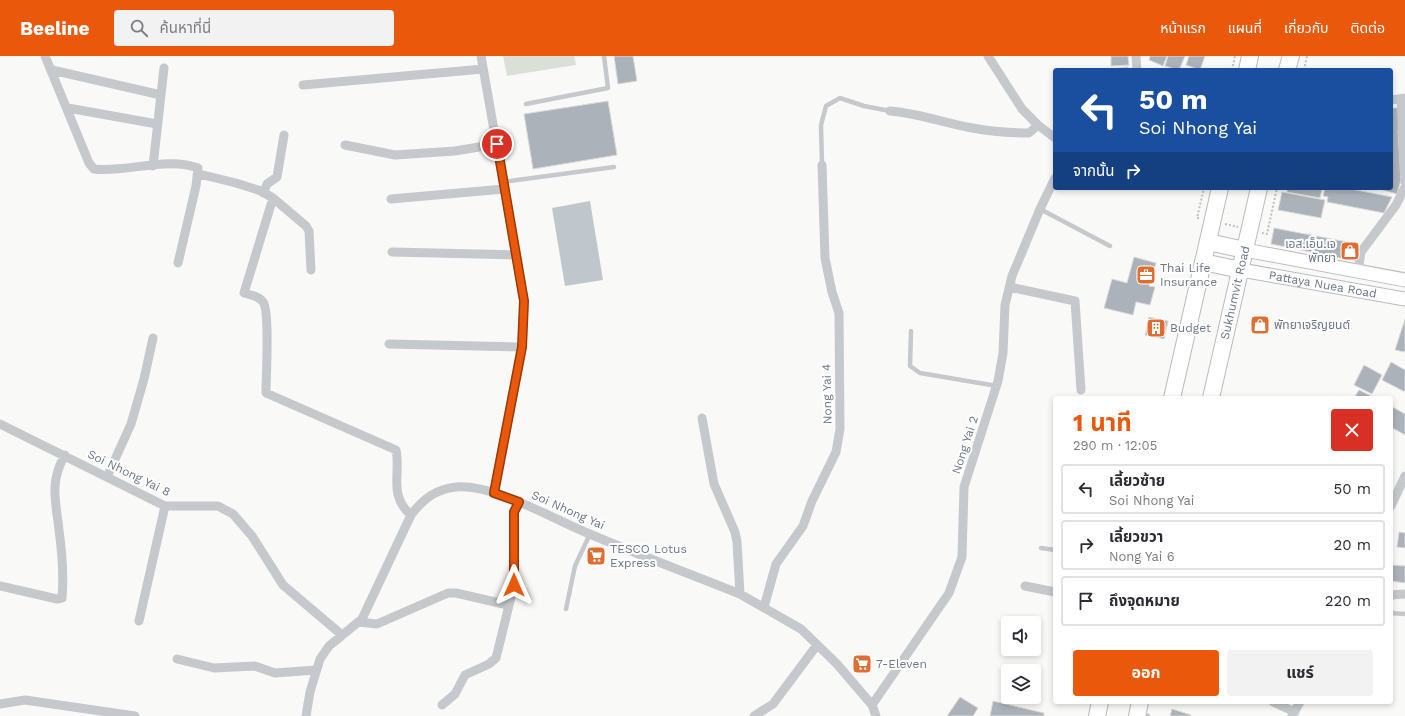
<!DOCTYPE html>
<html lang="th">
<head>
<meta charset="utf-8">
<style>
	body { margin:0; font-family:"Work Sans","Noto Sans Thai",sans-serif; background:#f2f2f3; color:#2b2b33; height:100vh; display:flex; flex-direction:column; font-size:15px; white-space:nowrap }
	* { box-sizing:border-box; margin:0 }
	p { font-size:13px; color:#7c7c81 }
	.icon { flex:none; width:22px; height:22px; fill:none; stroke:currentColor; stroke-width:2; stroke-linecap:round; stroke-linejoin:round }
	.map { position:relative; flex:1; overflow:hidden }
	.drawer { position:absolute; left:1053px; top:340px; width:340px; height:308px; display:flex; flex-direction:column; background:#fff; border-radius:4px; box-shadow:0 2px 6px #0003 }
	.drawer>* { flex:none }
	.top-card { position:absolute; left:1053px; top:12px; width:340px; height:122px; border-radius:4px; box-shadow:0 2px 6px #0003; background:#1a4fa0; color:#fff; overflow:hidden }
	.buttons { position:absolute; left:1001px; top:560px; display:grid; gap:8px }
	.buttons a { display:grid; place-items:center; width:40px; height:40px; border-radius:4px; background:#fff; box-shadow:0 2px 6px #0003; font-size:20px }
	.pin { position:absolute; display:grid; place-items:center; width:34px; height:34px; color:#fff; margin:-17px; border:2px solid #fff; border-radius:50%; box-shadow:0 1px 4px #0007 }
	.me { position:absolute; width:44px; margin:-22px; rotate:0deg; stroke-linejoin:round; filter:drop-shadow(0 0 3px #0008) }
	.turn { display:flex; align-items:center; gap:14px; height:84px; padding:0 20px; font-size:18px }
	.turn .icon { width:52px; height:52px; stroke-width:2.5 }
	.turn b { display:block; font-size:28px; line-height:34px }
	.then { display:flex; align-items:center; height:38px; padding:0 20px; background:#0003; gap:8px; font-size:15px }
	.round { display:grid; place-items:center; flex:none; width:42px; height:42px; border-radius:4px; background:#f2f2f3 }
	.headline { display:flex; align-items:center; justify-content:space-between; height:68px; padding:0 20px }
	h1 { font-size:24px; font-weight:700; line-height:30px; color:#ea580c }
	.primary-button { display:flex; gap:8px; margin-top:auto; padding:8px 20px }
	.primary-button a { flex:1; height:46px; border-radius:4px; background:#ea580c; color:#fff; font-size:16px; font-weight:700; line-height:46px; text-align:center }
	.primary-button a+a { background:#f2f2f3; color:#2b2b33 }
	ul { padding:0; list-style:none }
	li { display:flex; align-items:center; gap:12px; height:50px; margin:0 8px 6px; padding:0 12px; border:2px solid #e1e1e2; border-radius:4px }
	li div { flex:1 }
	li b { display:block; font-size:15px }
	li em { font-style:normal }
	header { display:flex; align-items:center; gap:24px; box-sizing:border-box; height:56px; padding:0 20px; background:#ea580c; color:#fff }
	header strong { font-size:19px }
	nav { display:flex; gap:22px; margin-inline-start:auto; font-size:14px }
	.search { width:280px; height:36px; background:#f2f2f3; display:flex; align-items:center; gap:10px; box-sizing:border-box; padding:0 14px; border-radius:4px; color:#7c7c81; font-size:15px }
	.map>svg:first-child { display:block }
	.green { fill:#dae0d8 }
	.water { fill:#bfc7cd }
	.building { fill:#acb2b9; stroke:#dbdbd9 }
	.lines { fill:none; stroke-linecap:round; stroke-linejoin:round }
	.secondary-casing { stroke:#b7bbc1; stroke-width:15 }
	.trunk-casing { stroke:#b8bbbe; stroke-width:18 }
	.path { stroke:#bdbfc2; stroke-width:2; stroke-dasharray:2 2; stroke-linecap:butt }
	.service { stroke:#c5c8cc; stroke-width:4.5 }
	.minor { stroke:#c5c8cc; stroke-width:9 }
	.secondary { stroke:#fff; stroke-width:13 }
	.trunk { stroke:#fff; stroke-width:16 }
	.route-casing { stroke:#983908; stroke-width:10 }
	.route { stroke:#ea580c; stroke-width:7 }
	.labels { text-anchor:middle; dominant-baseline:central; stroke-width:4; stroke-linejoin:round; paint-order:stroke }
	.poi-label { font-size:12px; fill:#697687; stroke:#fff; text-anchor:start }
	.street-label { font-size:12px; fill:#697687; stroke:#fff }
</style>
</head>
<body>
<header>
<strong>Beeline</strong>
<div class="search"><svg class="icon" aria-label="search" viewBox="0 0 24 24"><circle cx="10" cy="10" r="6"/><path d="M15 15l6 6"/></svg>ค้นหาที่นี่</div>
<nav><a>หน้าแรก</a><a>แผนที่</a><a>เกี่ยวกับ</a><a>ติดต่อ</a></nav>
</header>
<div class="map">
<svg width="1405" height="660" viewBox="0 0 1405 660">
	<rect width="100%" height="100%" fill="#f9f9f7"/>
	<path class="green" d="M 503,0 L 574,0 L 576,9 L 507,20 Z"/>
	<path class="water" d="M 590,145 L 603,224 L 565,230 L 552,152 Z"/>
	<path class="building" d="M 614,0 L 633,0 L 637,25 L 618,28 Z
		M 1111,0 L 1128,0 L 1129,9 L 1111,10 Z
		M 1150,0 L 1167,0 L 1163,10 L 1149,4 Z
		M 1168,0 L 1185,0 L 1179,14 L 1165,10 Z
		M 1189,0 L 1205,0 L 1200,14 L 1186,9 Z
		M 1128,11 L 1128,14 L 1110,14 L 1110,13 Z
		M 608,45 L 617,99 L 533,113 L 524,58 Z
		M 1391,52 L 1398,52 L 1399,72 L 1398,74 L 1401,124 L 1397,138 L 1376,132 L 1391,132 Z
		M 1287,132 L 1320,132 L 1322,133 L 1320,142 L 1287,136 Z
		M 1325,132 L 1346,132 L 1392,141 L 1384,157 L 1327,146 L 1328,141 L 1323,140 Z
		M 1282,136 L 1325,144 L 1321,162 L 1278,154 Z
		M 1274,172 L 1358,188 L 1355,205 L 1271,188 Z
		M 1134,201 L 1156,207 L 1149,230 L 1155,231 L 1150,249 L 1136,246 L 1133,259 L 1104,252 L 1112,223 L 1127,227 Z
		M 1149,261 L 1168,265 L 1164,283 L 1145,279 Z
		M 1405,263 L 1405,296 L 1395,294 Z
		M 1391,306 L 1405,314 L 1405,336 L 1382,324 Z
		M 1364,309 L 1382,319 L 1372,338 L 1354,329 Z
		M 1359,334 L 1375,342 L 1354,342 Z
		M 1391,350 L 1405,358 L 1405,379 L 1391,371 Z
		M 1399,476 L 1405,477 L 1405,492 L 1397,491 Z
		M 1391,509 L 1405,510 L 1405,527 L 1391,525 Z
		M 960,641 L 978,652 L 973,660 L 947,660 Z
		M 993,645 L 1044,657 L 1044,660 L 990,660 Z
		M 1172,653 L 1191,659 L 1190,660 L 1170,660 Z"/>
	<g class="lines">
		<g class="secondary-casing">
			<g id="secondary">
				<path d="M 1245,194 L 1405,224"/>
				<path id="s1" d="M 1241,214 L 1405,243"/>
			</g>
		</g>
		<g class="trunk-casing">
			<g id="trunk">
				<path d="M 1247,14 L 1250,0"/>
				<path d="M 1287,14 L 1291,0"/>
				<path d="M 1208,186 L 1245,194"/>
				<path d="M 1203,206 L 1241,214"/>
				<path d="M 1172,342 L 1220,132"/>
				<path id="s2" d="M 1211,342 L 1259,132"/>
				<path d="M 1097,660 L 1100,646"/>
				<path d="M 1137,660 L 1140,646"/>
			</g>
		</g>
		<path class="path" d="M 1232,14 L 1235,0
			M 1304,14 L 1307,0
			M 1199,162 L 1197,162 L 1204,132
			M 1225,168 L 1238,171
			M 1262,177 L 1267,178 L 1277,132"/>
		<path class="service" d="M 526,48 L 608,32 L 604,0
			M 822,109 L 821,69 L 826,50 L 840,42 L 864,50 L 890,55
			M 503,126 L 614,111
			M 1040,153 L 1110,190
			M 911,275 L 910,310 L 920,317 L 997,330
			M 1041,492 L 1055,494
			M 566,553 L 575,510 L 590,478
			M 1391,557 L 1405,558
			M 1140,655 L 1148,660"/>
		<path class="minor" d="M 45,0 L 89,107 L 94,113 C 126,117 168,100 198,112 L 196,130 L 178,207
			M 481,0 L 524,245 L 522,291 L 494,437
			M 988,0 L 1022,53 L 1038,69 L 1055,82
			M 1136,0 L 1137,14
			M 52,14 L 161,39
			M 303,29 L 483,13
			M 1401,43 L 1405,126
			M 1391,44 L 1405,42
			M 68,52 L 157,68
			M 890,55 C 917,57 941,66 967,71 C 987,75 1008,77 1029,77 L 1038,69
			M 345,89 L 395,99 L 455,95 L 497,88
			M 153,110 L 164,12
			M 199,118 L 236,127 L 261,135 L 273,142 L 244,237 C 250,239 259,240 263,246 C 270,255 266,321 266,337 L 396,394 C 401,416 388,440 411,459
			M 263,137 L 267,128 L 277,121 L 284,79
			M 273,142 L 306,170 L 309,175 L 311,214
			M 391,143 L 504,133
			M 392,196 L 516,199
			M 1358,215 L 1361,196 L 1396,149 L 1405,131
			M 1010,231 L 1075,245 L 1081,334
			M 389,288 L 522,291
			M 702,362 L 714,428 L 735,476 L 737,486 L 740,538
			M 0,368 L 165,450 L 218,450 L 233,458 L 252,480 L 283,529 L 342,579
			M 107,421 L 131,368 L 144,323 L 153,282
			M 1391,450 L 1405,420
			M 0,530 L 57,543 L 62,542 C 64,519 62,496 59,474 C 56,446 49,426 65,399
			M 1025,530 L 1055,536
			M 1391,539 L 1405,538
			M 764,551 L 776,508 L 803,470 L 812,445 L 836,396 L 840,373 L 839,257 L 832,236 L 825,202 L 822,109
			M 139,565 L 165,450
			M 359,566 L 377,568 L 448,537 L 456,537 L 508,549
			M 177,603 L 214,612 L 255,610 L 275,617 L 316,614
			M 1273,646 L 1295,656
			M 0,648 L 25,644 L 135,660
			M 442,649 L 455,638 L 465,619 L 489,608 L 496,602 L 514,529 L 514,456 L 519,446
			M 872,649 L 949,537 L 962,501 L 964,431 L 998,325 L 1003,297 L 1005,249 L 1012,220 L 1040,153 L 1055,122
			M 306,660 L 310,636 L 320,603 L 329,590 L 362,563 L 411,459 C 423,443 436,433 456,431 C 494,428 549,461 585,476 C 636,498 688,517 740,538 L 801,573 L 837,608 L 872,649 L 876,660
			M 754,660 L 773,648 L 817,589
			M 1292,660 L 1300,646"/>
		<use href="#secondary" class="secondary"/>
		<use href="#trunk" class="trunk"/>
	</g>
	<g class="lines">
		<g class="route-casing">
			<path id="route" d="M 497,88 L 524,245 L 522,291 L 494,437 L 519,446 L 514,456 L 514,529"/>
		</g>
		<use href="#route" class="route"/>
	</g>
	<defs>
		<g id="shop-square" transform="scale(1)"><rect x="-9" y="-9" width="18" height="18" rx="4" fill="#df6c31" stroke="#fff"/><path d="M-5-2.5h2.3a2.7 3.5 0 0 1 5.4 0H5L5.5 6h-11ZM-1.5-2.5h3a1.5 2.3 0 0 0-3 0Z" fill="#fff"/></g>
		<g id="office-square" transform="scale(1)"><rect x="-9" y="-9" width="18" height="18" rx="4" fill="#df6c31" stroke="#fff"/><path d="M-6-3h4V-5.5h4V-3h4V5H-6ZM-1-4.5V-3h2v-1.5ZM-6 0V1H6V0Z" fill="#fff"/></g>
		<g id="building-square" transform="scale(1)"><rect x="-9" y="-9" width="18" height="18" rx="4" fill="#df6c31" stroke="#fff"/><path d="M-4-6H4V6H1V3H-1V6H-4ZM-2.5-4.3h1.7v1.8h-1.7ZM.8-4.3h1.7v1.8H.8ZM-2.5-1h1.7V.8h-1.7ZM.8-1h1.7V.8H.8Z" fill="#fff"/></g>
		<g id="supermarket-square" transform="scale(1)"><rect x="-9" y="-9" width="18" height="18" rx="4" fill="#df6c31" stroke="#fff"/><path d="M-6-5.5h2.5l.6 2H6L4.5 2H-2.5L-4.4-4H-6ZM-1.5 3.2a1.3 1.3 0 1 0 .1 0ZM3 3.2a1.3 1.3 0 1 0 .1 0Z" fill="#fff"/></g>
	</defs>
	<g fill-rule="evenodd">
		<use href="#shop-square" x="1350" y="195"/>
		<use href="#office-square" x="1146" y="219"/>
		<use href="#shop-square" x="1260" y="269"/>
		<use href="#building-square" x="1156" y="272"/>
		<use href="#supermarket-square" x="596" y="500"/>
		<use href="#supermarket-square" x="862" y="608"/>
	</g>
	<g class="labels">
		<g class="poi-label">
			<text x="1336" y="188" text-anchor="end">เอส.เอ็น.เจ<tspan x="1336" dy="14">พัทยา</tspan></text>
			<text x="1160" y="212">Thai Life<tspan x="1160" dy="14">Insurance</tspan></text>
			<text x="1274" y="269">พัทยาเจริญยนต์</text>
			<text x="1170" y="272">Budget</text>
			<text x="610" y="493">TESCO Lotus<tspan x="610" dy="14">Express</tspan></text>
			<text x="876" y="608">7-Eleven</text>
		</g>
		<g class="street-label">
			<text stroke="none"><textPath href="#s1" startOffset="83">Pattaya Nuea Road</textPath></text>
			<text stroke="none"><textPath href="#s2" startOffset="108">Sukhumvit Road</textPath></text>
			<text transform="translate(827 338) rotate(-91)">Nong Yai 4</text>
			<text transform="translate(965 389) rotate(-72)">Nong Yai 2</text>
			<text transform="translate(129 417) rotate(26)">Soi Nhong Yai 8</text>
			<text transform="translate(568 454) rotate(24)">Soi Nhong Yai</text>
		</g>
	</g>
</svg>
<div class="buttons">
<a><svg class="icon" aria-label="sound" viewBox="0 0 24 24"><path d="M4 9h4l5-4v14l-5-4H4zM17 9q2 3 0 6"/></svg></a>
<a><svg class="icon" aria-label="layers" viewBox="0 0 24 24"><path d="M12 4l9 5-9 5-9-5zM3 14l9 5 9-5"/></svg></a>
</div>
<div class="pin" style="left:497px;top:88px;background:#d93025"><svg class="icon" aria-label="arrive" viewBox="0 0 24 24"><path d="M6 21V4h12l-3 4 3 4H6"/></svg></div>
<svg class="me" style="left:514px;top:529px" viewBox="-20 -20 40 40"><path d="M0-17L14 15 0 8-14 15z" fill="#ea580c" stroke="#fff" stroke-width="4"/></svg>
<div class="top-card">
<div class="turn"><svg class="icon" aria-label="left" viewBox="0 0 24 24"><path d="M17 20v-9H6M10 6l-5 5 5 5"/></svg><div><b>50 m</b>Soi Nhong Yai</div></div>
<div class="then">จากนั้น<svg class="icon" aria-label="right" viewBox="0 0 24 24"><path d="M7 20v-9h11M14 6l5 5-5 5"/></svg></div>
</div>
<section class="drawer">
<div class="headline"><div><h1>1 นาที</h1><p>290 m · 12:05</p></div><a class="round" style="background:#d93025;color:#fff"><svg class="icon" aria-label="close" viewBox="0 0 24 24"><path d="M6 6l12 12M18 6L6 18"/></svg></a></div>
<ul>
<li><svg class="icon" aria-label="left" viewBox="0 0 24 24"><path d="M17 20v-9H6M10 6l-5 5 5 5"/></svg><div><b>เลี้ยวซ้าย</b><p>Soi Nhong Yai</p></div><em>50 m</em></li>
<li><svg class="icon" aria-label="right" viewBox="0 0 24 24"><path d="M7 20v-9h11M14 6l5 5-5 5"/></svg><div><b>เลี้ยวขวา</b><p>Nong Yai 6</p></div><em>20 m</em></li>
<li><svg class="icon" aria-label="arrive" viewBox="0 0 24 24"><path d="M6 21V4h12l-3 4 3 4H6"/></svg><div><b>ถึงจุดหมาย</b></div><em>220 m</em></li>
</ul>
<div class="primary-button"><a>ออก</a><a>แชร์</a></div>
</section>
</div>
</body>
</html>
